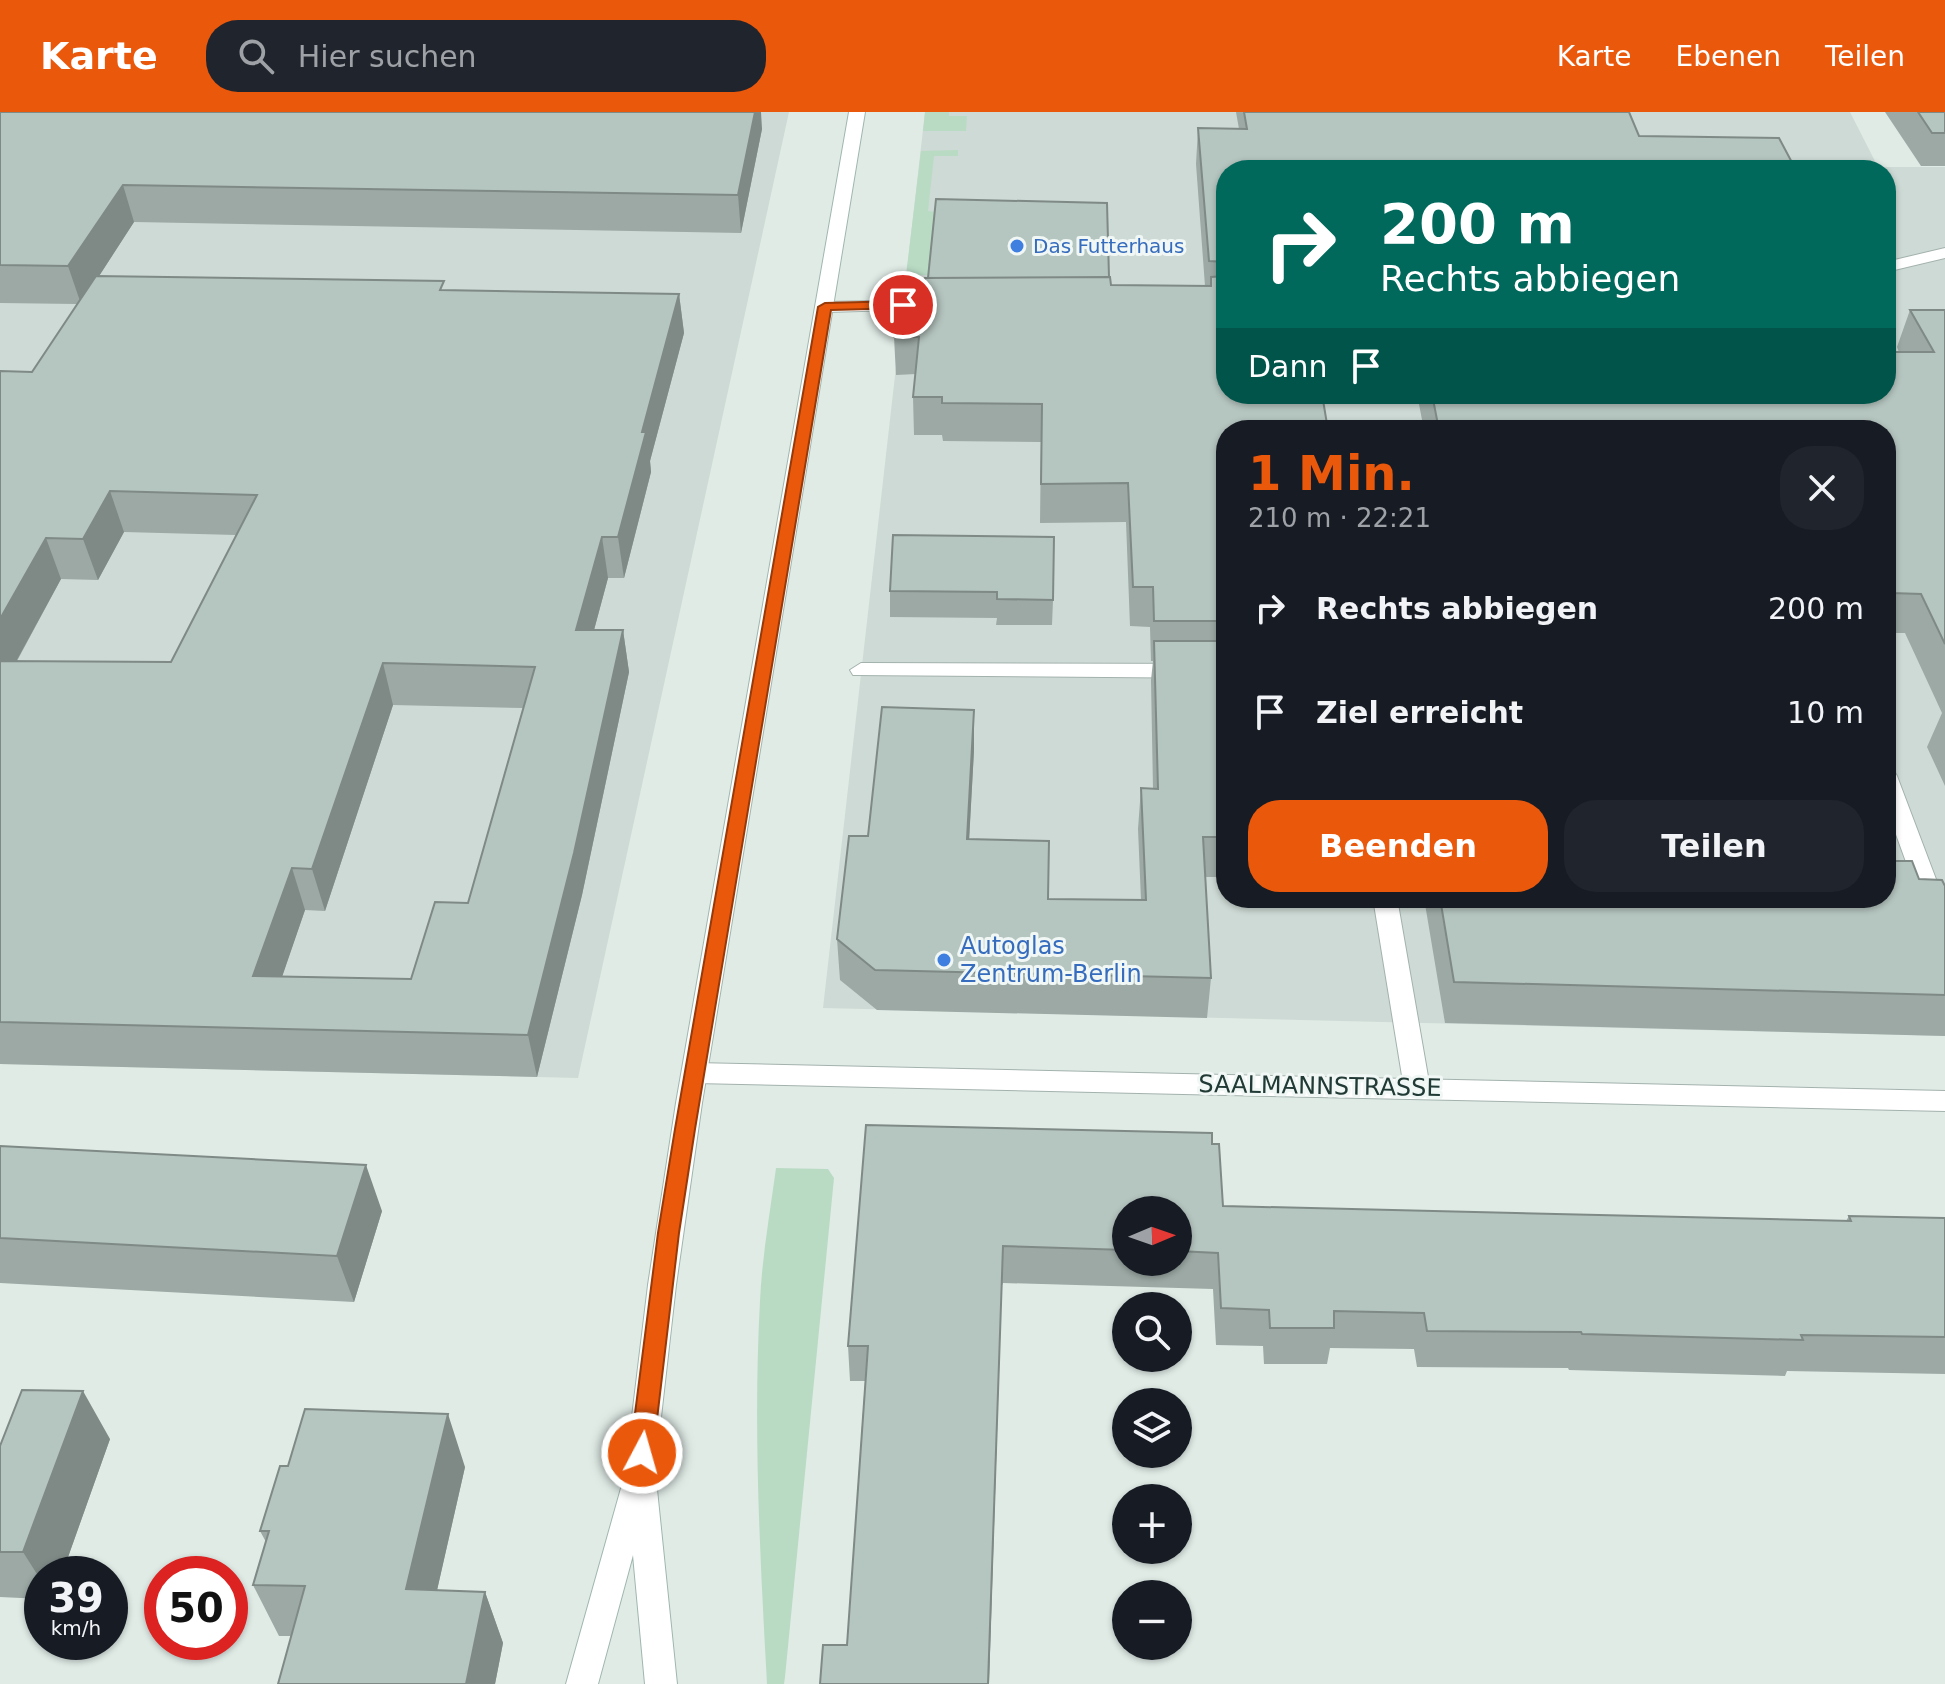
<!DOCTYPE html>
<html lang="de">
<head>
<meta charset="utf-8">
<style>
	body { margin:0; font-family:"DejaVu Sans",sans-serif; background:#20242c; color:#f1f3f6; height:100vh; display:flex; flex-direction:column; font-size:30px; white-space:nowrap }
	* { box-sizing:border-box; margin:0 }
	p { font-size:26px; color:#9ea1a6 }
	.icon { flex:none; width:44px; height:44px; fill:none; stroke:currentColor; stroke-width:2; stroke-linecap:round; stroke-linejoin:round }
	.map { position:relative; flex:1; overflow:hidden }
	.panel { position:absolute; left:1216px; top:308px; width:680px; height:488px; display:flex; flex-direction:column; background:#171b24; border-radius:32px; box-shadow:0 2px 6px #0004 }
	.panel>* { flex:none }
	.top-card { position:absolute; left:1216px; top:48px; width:680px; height:244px; border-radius:32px; box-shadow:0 2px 6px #0004; background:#00695c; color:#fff; overflow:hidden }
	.needle { width:52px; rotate:88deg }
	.tools { position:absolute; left:1112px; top:1084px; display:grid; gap:16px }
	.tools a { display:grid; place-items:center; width:80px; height:80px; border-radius:50%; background:#171b24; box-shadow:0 2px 6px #0004; font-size:40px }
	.speed { position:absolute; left:24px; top:1444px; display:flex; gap:16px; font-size:40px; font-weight:700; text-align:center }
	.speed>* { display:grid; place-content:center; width:104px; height:104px; border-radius:50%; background:#171b24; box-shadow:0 2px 6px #0004; line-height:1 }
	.speed small { font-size:20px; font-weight:400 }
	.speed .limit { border:12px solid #d22; background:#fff; color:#111 }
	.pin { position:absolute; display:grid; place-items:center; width:68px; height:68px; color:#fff; margin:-34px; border:4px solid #fff; border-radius:50%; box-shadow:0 2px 8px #0007 }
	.me { position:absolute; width:88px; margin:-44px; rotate:6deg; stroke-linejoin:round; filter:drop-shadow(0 0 6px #0008) }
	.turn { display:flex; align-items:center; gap:28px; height:168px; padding:0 32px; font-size:36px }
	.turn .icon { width:104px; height:104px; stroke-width:2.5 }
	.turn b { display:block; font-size:56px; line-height:68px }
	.then { display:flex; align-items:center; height:76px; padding:0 32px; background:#0003; gap:16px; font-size:30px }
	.round { display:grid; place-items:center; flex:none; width:84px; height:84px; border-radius:32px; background:#20242c }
	.summary { display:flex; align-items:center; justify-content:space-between; height:136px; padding:0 32px }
	h1 { font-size:48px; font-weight:700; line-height:60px; color:#ea580c }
	.cta { display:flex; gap:16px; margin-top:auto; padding:16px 32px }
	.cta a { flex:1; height:92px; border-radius:32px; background:#ea580c; color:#fff; font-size:32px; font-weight:700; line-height:92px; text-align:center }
	.cta a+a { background:#20242c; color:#f1f3f6 }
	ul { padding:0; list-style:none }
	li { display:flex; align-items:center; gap:24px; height:104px; padding:0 32px }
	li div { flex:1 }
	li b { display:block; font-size:30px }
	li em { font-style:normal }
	header { display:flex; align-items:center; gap:48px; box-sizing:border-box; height:112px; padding:0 40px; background:#ea580c; color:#fff }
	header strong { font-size:38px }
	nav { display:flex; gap:44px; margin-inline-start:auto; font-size:28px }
	.search { width:560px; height:72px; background:#20242c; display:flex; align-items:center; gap:20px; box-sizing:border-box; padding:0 28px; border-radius:32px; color:#9ea1a6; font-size:30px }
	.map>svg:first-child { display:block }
	.built { fill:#cedad5; fill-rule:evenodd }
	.green { fill:#b9dbc4 }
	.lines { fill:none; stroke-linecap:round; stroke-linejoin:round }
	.service-casing { stroke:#a3b2ad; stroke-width:2 }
	.minor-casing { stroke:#a3b2ad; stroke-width:2 }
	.secondary-casing { stroke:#9fb6af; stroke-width:2 }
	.service { fill:#fff; fill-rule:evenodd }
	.minor { fill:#fff; fill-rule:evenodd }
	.secondary { fill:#fff; fill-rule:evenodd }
	.wall { fill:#9ca9a4; fill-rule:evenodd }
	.shaded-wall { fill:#7f8a86 }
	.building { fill:#b5c5bf; stroke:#7f8a86; stroke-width:2; fill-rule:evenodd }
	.route { fill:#ea580c; stroke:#983908; stroke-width:2 }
	.shop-dot { fill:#3f7fe0; stroke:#f0f7f4; stroke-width:3 }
	.labels { text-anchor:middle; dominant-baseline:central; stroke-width:6; stroke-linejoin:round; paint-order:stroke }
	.far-shop-label { font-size:20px; fill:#366cbe; stroke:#f0f7f4; text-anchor:start }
	.shop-label { font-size:24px; fill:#366cbe; stroke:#f0f7f4; text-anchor:start }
	.street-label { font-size:24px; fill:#213a35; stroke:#f0f7f4 }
</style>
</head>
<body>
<header>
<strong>Karte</strong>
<div class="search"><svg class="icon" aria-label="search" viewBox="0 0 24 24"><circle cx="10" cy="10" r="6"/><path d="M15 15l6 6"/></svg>Hier suchen</div>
<nav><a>Karte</a><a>Ebenen</a><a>Teilen</a></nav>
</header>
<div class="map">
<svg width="1945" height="1572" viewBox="0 0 1945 1572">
	<rect width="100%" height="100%" fill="#e0ebe6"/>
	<path class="built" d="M 0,0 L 789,0 L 578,966 L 0,952 Z
		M 925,0 L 1850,0 L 1878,55 L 1945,55 L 1945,924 L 823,896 ZM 1226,58 L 1886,58 L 1886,282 L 1226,282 ZM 1226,318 L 1886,318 L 1886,786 L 1226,786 Z"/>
	<path class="green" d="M 925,0 L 949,0 L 949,4 L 967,4 L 966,19 L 923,19 Z
		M 958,38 L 958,44 L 934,44 L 928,99 L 936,100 L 930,163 L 906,163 L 921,39 Z
		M 776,1056 L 828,1057 L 834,1066 L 785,1565 L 784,1572 L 767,1572 C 760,1445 753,1317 760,1189 C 762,1145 770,1100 776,1056 Z"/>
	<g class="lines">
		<g class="service-casing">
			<path id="service" d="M 1945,136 L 1945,146 L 1886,160 L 1886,150 Z
				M 930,188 L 936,189 L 939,193 L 936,197 L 825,200 L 816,195 L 825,190 Z
				M 861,551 L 1226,552 L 1226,566 L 853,563 L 850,558 Z
				M 1886,656 L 1894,659 L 1897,664 L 1945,791 L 1945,833 L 1936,830 L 1933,824 L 1886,695 Z
				M 1373,786 L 1397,786 L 1430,976 L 1426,983 L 1417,986 L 1408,983 L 1404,976 Z"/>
		</g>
		<g class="minor-casing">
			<path id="minor" d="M 695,951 L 1945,979 L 1945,999 L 695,971 L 686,968 L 682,961 L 686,954 Z"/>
		</g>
		<g class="secondary-casing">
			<path id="secondary" d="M 849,0 L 865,0 L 702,991 L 676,1173 L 655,1358 L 677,1572 L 645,1572 L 633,1443 L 598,1572 L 566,1572 L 625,1362 L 648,1173 L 676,991 Z"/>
		</g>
		<use href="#service" class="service"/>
		<use href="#minor" class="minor"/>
		<use href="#secondary" class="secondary"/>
	</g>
	<path class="wall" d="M 0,0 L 762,17 L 741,121 L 134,110 L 99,164 L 446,179 L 679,182 L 684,221 L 650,349 L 651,360 L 624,466 L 608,466 L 594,518 L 623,518 L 629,560 L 582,783 L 537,965 L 0,952 L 0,259 L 32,260 L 77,192 L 0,191 ZM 124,420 L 236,423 L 171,550 L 17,549 L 61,467 L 98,468 ZM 393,593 L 523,596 L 468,791 L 411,867 L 282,864 L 305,798 L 325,799 Z
		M 1236,0 L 1629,0 L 1226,58 L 1226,765 L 1205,765 L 1211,866 L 1207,906 L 877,898 L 840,868 L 837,827 L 868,724 L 974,598 L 974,638 L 969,727 L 1048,787 L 1141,788 L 1138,717 L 1141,676 L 1153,677 L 1151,568 L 1153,549 L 1151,549 L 1150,515 L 1130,514 L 1126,410 L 1040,411 L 1041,330 L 943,329 L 942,323 L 914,323 L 913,285 L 916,262 L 896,263 L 894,225 L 928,166 L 1109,165 L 1111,173 L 1205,174 L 1196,52 L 1198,16 L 1239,17 Z
		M 1885,0 L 1945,0 L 1945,54 L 1921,54 Z
		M 1910,198 L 1945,198 L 1945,674 L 1927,635 L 1942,601 L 1905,521 L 1886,521 L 1886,318 L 1424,318 L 1417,282 L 1886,282 L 1899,240 L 1897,235 Z
		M 893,423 L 1053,488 L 1052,513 L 996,513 L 997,506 L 890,505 L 890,479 Z
		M 1919,767 L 1945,774 L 1945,924 L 1445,911 L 1424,786 L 1886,786 Z
		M 866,1013 L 1212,1032 L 1223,1094 L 1846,1109 L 1849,1104 L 1945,1106 L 1945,1262 L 1787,1259 L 1785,1264 L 1569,1258 L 1568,1256 L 1417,1255 L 1414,1237 L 1330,1236 L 1327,1252 L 1264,1252 L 1263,1234 L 1216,1233 L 1213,1177 L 1003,1171 L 847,1533 L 865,1269 L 850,1269 L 848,1234 ZM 1126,1098 L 1178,1098 L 1178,1150 L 1126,1150 Z
		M 0,1034 L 382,1099 L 354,1190 L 0,1171 Z
		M 110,1327 L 62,1462 L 42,1462 L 42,1487 L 0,1485 L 0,1334 Z
		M 465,1355 L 437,1478 L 485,1480 L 503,1531 L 495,1572 L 278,1572 L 291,1524 L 279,1524 L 253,1473 L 266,1430 L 260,1419 Z"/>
	<path class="shaded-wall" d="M 755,0 L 761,0 L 762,17 L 741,121 L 738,83 Z
		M 123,73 L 134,110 L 81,192 L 68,154 Z
		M 679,182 L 684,221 L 650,349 L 651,360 L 624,466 L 618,425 L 642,320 Z
		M 110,379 L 124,420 L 98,468 L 83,427 Z
		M 602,425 L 608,466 L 583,559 L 576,518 Z
		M 46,426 L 61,467 L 0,579 L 0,507 Z
		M 623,518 L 629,560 L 582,783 L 537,965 L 528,923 Z
		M 383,551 L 393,593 L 325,799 L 312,757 Z
		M 974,598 L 974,638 L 967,767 L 967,727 Z
		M 292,756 L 305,798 L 268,906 L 253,864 Z
		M 366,1053 L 382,1099 L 354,1190 L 337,1144 Z
		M 1003,1134 L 989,1572 L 988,1572 Z
		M 83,1279 L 110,1327 L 62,1462 L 42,1462 L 42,1470 L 23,1440 Z
		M 448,1302 L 465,1355 L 426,1527 L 406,1477 Z
		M 485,1480 L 503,1531 L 495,1572 L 466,1572 Z"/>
	<path class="building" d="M 0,0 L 755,0 L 738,83 L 123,73 L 68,154 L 0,153 Z
		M 1244,0 L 1629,0 L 1639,24 L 1779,26 L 1796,58 L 1226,58 L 1226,150 L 1209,149 L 1198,16 L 1247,17 Z
		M 1918,0 L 1945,0 L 1945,21 L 1932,21 Z
		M 936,87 L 1107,91 L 1109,165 L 928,166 Z
		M 96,164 L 444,169 L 440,178 L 679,182 L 642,320 L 646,320 L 618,425 L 602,425 L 576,518 L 623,518 L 574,741 L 528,923 L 0,910 L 0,549 L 171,550 L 257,383 L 110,379 L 83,427 L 46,426 L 0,507 L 0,259 L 32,260 ZM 383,551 L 535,555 L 468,791 L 435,790 L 411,867 L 253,864 L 292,756 L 312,757 Z
		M 1226,164 L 1226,282 L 1322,282 L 1328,318 L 1226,318 L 1226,509 L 1154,509 L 1153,475 L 1133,475 L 1128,371 L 1041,372 L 1042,292 L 942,291 L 942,285 L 913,285 L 919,225 L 894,225 L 900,172 L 924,172 L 925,166 L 1110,165 L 1111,173 L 1211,174 L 1211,165 Z
		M 1910,198 L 1945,198 L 1945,532 L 1921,482 L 1891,481 L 1886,471 L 1886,318 L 1814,318 L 1812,315 L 1805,318 L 1439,318 L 1432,282 L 1886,282 L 1886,240 L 1934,240 Z
		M 893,423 L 1054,425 L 1053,488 L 997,487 L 997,480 L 890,479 Z
		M 1154,529 L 1226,529 L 1226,725 L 1203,725 L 1211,866 L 875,858 L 837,827 L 849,724 L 868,724 L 882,595 L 974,598 L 967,727 L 1049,729 L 1048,787 L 1146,788 L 1141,676 L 1158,677 Z
		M 1886,749 L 1912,749 L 1919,767 L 1942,768 L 1945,774 L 1945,883 L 1454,870 L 1440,786 L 1886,786 Z
		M 866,1013 L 1212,1021 L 1212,1032 L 1219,1032 L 1223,1094 L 1851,1109 L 1849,1104 L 1945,1106 L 1945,1225 L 1801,1223 L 1803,1228 L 1582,1222 L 1581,1220 L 1427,1219 L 1424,1201 L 1334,1199 L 1334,1216 L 1270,1216 L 1269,1198 L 1221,1196 L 1218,1141 L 1178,1139 L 1178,1098 L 1126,1098 L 1126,1138 L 1003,1134 L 988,1572 L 820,1572 L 823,1533 L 847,1533 L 868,1234 L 848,1234 Z
		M 0,1034 L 366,1053 L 337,1144 L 0,1126 Z
		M 22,1278 L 83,1279 L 23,1440 L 0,1440 L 0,1334 Z
		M 305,1297 L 448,1302 L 406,1477 L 485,1480 L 466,1572 L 278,1572 L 305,1474 L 253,1473 L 269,1419 L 260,1419 L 280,1354 L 288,1354 Z"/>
	<path class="route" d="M 903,189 L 908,190 L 908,196 L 831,198 L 695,1017 L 679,1121 L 653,1341 L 650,1349 L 642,1352 L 633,1349 L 630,1341 L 658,1121 L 675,1017 L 818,195 L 825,191 Z"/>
	<g class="shop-dot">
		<circle cx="1017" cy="134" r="8"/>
		<circle cx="944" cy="848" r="8"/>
	</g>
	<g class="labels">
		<g class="far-shop-label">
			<text x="1033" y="134">Das Futterhaus</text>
		</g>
		<g class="shop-label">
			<text x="960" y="834">Autoglas<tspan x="960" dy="28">Zentrum-Berlin</tspan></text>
		</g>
		<g class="street-label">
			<text transform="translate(1320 974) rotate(1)">SAALMANNSTRASSE</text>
		</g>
	</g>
</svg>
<div class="tools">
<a><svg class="needle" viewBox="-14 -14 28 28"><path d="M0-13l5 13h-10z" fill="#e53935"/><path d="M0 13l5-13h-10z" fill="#9ea1a6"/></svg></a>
<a><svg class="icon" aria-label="search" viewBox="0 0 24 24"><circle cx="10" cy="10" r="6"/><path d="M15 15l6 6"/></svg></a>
<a><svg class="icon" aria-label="layers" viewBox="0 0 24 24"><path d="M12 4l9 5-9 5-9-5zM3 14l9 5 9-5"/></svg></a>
<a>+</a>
<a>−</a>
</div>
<div class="speed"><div>39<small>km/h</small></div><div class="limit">50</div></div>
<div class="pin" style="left:903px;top:193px;background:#d93025"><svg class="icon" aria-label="arrive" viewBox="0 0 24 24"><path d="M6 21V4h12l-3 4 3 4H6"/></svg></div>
<svg class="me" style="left:642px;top:1341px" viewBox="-20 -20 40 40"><circle r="17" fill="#ea580c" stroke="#fff" stroke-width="3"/><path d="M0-11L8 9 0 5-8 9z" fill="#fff"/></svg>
<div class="top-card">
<div class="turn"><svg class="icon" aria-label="right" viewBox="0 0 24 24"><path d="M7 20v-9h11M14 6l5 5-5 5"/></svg><div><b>200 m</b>Rechts abbiegen</div></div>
<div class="then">Dann<svg class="icon" aria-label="arrive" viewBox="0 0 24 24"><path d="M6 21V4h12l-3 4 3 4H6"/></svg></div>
</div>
<section class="panel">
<div class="summary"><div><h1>1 Min.</h1><p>210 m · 22:21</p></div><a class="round"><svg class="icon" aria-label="close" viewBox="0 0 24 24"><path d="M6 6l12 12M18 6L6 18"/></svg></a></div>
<ul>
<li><svg class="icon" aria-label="right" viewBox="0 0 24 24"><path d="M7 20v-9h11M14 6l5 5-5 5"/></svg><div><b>Rechts abbiegen</b></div><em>200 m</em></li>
<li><svg class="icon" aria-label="arrive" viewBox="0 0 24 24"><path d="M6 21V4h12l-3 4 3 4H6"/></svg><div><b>Ziel erreicht</b></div><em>10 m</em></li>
</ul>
<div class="cta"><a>Beenden</a><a>Teilen</a></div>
</section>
</div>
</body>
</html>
